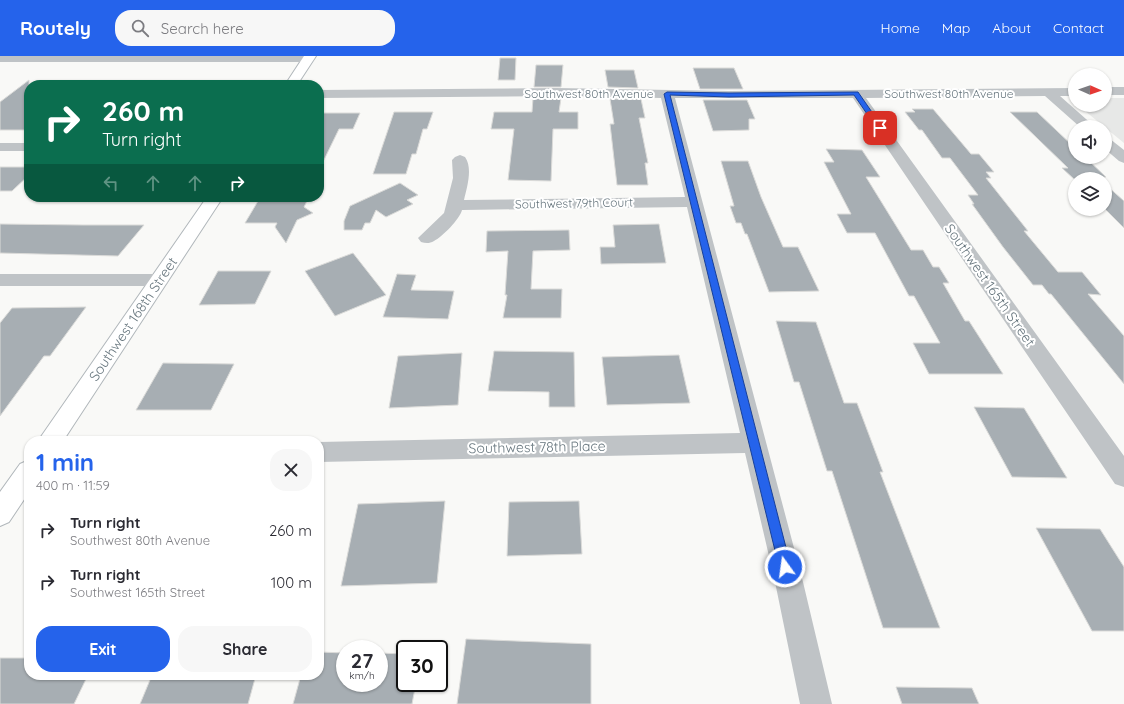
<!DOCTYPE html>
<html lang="en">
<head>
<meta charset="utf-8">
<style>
	body { margin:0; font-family:Quicksand,sans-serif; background:#f7f7f7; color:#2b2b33; height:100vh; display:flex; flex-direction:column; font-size:15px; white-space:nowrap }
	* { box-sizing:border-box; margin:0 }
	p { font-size:13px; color:#7c7c81 }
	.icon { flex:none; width:22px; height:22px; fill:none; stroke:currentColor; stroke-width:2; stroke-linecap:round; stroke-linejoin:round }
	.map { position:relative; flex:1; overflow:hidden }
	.details { position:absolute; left:24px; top:380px; width:300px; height:244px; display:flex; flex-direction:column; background:#fff; border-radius:16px; box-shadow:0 1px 3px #0004 }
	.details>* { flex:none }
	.banner { position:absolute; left:24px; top:24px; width:300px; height:122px; border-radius:16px; box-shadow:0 1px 3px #0004; background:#0b6e4f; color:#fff; overflow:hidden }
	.needle { width:26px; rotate:92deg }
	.tools { position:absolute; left:1068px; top:12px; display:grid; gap:8px }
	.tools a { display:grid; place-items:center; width:44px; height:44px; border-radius:50%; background:#fff; box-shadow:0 1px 3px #0004; font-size:20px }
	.speed { position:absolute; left:336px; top:584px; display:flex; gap:8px; font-size:20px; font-weight:700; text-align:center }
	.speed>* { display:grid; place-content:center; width:52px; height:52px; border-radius:50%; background:#fff; box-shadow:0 1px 3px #0004; line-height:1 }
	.speed small { font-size:10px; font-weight:400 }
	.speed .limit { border:2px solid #111; border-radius:6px; background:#fff; color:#111 }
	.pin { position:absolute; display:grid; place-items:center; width:34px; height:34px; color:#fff; margin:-17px; border-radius:8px; box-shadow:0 2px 6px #0006 }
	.me { position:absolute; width:44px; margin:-22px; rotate:346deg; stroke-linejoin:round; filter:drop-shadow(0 0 3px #0008) }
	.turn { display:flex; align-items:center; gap:14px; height:84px; padding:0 12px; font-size:18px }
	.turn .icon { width:52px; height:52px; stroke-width:2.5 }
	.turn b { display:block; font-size:28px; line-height:34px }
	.lanes { display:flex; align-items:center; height:38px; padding:0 12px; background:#0003; justify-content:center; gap:20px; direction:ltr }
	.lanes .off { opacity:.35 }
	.round { display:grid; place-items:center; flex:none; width:42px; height:42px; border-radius:16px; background:#f7f7f7 }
	.head { display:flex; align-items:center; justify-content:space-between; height:68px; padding:0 12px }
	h1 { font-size:24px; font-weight:700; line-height:30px; color:#2563eb }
	.cta { display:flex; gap:8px; margin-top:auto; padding:8px 12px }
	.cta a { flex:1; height:46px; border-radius:16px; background:#2563eb; color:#fff; font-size:16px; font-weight:700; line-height:46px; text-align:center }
	.cta a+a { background:#f7f7f7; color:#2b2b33 }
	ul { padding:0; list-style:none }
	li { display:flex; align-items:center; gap:12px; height:52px; padding:0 12px }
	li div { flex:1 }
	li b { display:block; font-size:15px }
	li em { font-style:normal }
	header { display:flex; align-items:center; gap:24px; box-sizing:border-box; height:56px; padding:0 20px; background:#2563eb; color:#fff }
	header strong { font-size:19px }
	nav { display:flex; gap:22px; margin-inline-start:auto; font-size:14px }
	.search { width:280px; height:36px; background:#f7f7f7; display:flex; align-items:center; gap:10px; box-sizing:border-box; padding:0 14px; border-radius:16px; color:#7c7c81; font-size:15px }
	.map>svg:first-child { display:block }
	.built { fill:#e7e8e7 }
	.building { fill:#a7aeb3; stroke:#dbdbd9 }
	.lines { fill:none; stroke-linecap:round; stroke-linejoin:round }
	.secondary-casing { stroke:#b1b7bb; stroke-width:2 }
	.street { fill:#bfc3c6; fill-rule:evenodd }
	.secondary { fill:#fff; fill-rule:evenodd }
	.route { fill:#2563eb; stroke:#184099 }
	.labels { text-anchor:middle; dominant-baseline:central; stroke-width:4; stroke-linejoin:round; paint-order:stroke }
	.far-street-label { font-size:12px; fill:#67767e; stroke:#fff }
	.street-label { font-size:14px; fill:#67767e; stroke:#fff }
</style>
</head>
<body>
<header>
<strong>Routely</strong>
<div class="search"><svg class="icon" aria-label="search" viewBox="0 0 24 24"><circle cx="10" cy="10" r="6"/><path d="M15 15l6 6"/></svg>Search here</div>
<nav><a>Home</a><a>Map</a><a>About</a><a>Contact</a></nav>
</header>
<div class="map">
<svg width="1124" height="648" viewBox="0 0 1124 648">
	<rect width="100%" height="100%" fill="#f9f9f7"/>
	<path class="built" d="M 1105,42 L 1124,42 L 1124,87 L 1079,50 L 1105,49 Z"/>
	<path class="building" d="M 500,2 L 516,2 L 515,24 L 498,24 Z
		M 536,9 L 563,9 L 561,31 L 534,31 Z
		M 693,12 L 734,12 L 743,33 L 700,33 Z
		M 605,14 L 634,14 L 638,32 L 608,31 Z
		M 29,24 L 29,74 L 0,74 L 0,46 Z
		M 533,42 L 561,42 L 559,56 L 578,56 L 578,73 L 553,73 L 551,125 L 508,124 L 514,73 L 491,73 L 494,56 L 532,56 Z
		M 610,43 L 641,43 L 645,62 L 639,62 L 648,107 L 645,107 L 648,129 L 617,129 L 610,68 L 614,68 Z
		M 703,44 L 747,44 L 755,63 L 749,63 L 749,74 L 713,75 Z
		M 912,53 L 933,53 L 971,98 L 979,98 L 994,116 L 986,116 L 991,122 L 986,122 L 1028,175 L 1024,175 L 1058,216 L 1082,216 L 1101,239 L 1088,238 L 1124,280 L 1124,328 L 1051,238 L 1049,238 L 1042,229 L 1033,229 L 1003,191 L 972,148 L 974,148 L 968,139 L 978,139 L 950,102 L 942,102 L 922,74 L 919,74 L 905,56 L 915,56 Z
		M 394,56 L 433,56 L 427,73 L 423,73 L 416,98 L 412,98 L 406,118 L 373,118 Z
		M 1010,56 L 1037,56 L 1075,92 L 1075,101 L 1085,101 L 1106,121 L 1075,124 L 1062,112 L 1068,112 Z
		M 319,57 L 360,57 L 353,73 L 339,73 L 319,114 Z
		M 826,93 L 862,94 L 880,121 L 866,121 L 911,194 L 923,194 L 933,211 L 939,211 L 949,227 L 943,227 L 965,265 L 969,265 L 1003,318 L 929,318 L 913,287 L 940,287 L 914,240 L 909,240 L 875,177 L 847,177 L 837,158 L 851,158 L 824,106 L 834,106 Z
		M 721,105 L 748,105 L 761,141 L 783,191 L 798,191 L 819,235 L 769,236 L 747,178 L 745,178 L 741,167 L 736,167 L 730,150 L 734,150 Z
		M 0,111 L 29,111 L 29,119 L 12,135 L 0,135 Z
		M 400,127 L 418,139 L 407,144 L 413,148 L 386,161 L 376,154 L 370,167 L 365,167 L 362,174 L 344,174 L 344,165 L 350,150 Z
		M 1105,128 L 1124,145 L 1124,172 L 1105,153 Z
		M 258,145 L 307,145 L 304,151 L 313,157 L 297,164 L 286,187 L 275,171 L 277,167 L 245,167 Z
		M 0,168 L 83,169 L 144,169 L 118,200 L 0,197 Z
		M 659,168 L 666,207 L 601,208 L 600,191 L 615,191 L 613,169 Z
		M 569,174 L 570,194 L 533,195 L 531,233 L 562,233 L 561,262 L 503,262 L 507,239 L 505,239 L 508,195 L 486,196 L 487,175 Z
		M 353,197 L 386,239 L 335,260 L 305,215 Z
		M 218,215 L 271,215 L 255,248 L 199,249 Z
		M 397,218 L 416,219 L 411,234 L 454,235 L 448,263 L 383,261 Z
		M 86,251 L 50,300 L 44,300 L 0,360 L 0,267 L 12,252 Z
		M 776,265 L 816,266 L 844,347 L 857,347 L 883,416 L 880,416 L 940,572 L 883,572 L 832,415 L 827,415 L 799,326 L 794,326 Z
		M 494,295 L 574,296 L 575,351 L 549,351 L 549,336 L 488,335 Z
		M 462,297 L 458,349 L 389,352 L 398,300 Z
		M 679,299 L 690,347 L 607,349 L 602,301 Z
		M 163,307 L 234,308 L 211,354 L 136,354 Z
		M 974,351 L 1024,352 L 1067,422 L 1012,421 Z
		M 445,445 L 437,527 L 341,530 L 358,448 Z
		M 579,445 L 582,498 L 507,500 L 509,446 Z
		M 1036,472 L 1100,473 L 1124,511 L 1124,575 L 1092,575 Z
		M 466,583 L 591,588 L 591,648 L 457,648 Z
		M 319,596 L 345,597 L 345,627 L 379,627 L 379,597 L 405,598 L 405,627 L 416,627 L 412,648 L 293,648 L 301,619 L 319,619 Z
		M 0,602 L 29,602 L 29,619 L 88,619 L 74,648 L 0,648 Z
		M 152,619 L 256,619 L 248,648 L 140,648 Z
		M 896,631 L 972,632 L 979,648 L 902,648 Z"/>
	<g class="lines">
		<g class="secondary-casing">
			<path id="secondary" d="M 304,0 L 316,0 L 297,29 L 285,29 Z
				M 207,141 L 223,141 L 63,385 L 38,385 Z
				M 29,404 L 29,436 L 9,466 L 0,470 L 0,436 L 20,408 Z"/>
		</g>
		<path class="street" d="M 0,0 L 314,0 L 315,2 L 313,5 L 309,6 L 0,6 Z
			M 1105,31 L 1124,31 L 1124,39 L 1105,39 Z
			M 556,32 L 729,35 L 1075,32 L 1075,40 L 1060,40 L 1095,71 L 1080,71 L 1045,40 L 866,42 L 1124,400 L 1124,431 L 1115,428 L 853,42 L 675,42 L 803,526 L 832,648 L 800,648 L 775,526 L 745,397 L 319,406 L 319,386 L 740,377 L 687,151 L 462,154 C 460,163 442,181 434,185 C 429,188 425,187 421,186 L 418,182 L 444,157 L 453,122 L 452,104 L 455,101 L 460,99 L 465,101 C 473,112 467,131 464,144 L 685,141 L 661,42 L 556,40 L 319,42 L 319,34 Z
			M 1105,82 L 1110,83 L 1124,94 L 1124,107 L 1119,105 L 1105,93 Z
			M 0,87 L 29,87 L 29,95 L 0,95 Z
			M 0,218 L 160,218 L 167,220 L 169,224 L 167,228 L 160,230 L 0,230 Z"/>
		<use href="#secondary" class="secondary"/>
	</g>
	<path class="route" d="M 667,36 L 729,37 L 856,36 L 858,36 L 883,72 L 878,74 L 854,39 L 729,41 L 670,39 L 791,511 L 789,515 L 785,516 L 781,515 L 779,511 L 664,38 Z"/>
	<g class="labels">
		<g class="far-street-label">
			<text x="589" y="37">Southwest 80th Avenue</text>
			<text x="949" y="37">Southwest 80th Avenue</text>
			<text transform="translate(574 147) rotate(-1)">Southwest 79th Court</text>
		</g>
		<g class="street-label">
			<text transform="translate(990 229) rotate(55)">Southwest 165th Street</text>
			<text transform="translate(133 263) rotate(-56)">Southwest 168th Street</text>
			<text transform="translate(537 391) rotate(-1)">Southwest 78th Place</text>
		</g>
	</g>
</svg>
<div class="tools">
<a><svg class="needle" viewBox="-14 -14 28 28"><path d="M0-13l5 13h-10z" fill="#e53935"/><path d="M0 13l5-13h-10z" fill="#7c7c81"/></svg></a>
<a><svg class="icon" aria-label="sound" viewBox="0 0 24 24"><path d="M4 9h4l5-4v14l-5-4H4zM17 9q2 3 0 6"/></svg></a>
<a><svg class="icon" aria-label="layers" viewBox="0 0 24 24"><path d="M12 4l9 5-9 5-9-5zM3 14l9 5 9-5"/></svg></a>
</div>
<div class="speed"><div>27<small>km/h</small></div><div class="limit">30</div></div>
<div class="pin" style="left:880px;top:72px;background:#d93025"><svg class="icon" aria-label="arrive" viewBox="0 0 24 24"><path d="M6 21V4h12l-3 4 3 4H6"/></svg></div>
<svg class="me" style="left:785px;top:511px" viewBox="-20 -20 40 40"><circle r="17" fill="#2563eb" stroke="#fff" stroke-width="3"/><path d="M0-11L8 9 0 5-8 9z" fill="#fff"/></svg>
<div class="banner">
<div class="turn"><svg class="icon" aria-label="right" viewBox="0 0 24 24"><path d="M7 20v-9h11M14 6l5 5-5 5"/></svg><div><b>260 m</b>Turn right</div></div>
<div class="lanes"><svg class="icon off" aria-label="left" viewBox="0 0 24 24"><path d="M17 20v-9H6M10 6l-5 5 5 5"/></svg><svg class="icon off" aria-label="ahead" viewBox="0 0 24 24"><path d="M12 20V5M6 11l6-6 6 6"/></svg><svg class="icon off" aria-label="ahead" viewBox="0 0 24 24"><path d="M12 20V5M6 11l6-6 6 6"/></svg><svg class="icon" aria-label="right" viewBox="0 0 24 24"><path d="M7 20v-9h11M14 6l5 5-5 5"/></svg></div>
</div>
<section class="details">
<div class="head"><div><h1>1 min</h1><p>400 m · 11:59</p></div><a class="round"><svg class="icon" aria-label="close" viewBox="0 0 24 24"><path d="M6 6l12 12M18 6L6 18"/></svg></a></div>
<ul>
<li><svg class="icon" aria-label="right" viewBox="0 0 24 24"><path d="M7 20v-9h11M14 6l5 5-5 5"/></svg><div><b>Turn right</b><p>Southwest 80th Avenue</p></div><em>260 m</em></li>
<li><svg class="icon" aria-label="right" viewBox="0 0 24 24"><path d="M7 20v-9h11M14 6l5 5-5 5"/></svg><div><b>Turn right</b><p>Southwest 165th Street</p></div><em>100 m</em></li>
</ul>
<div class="cta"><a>Exit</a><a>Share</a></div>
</section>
</div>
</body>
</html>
